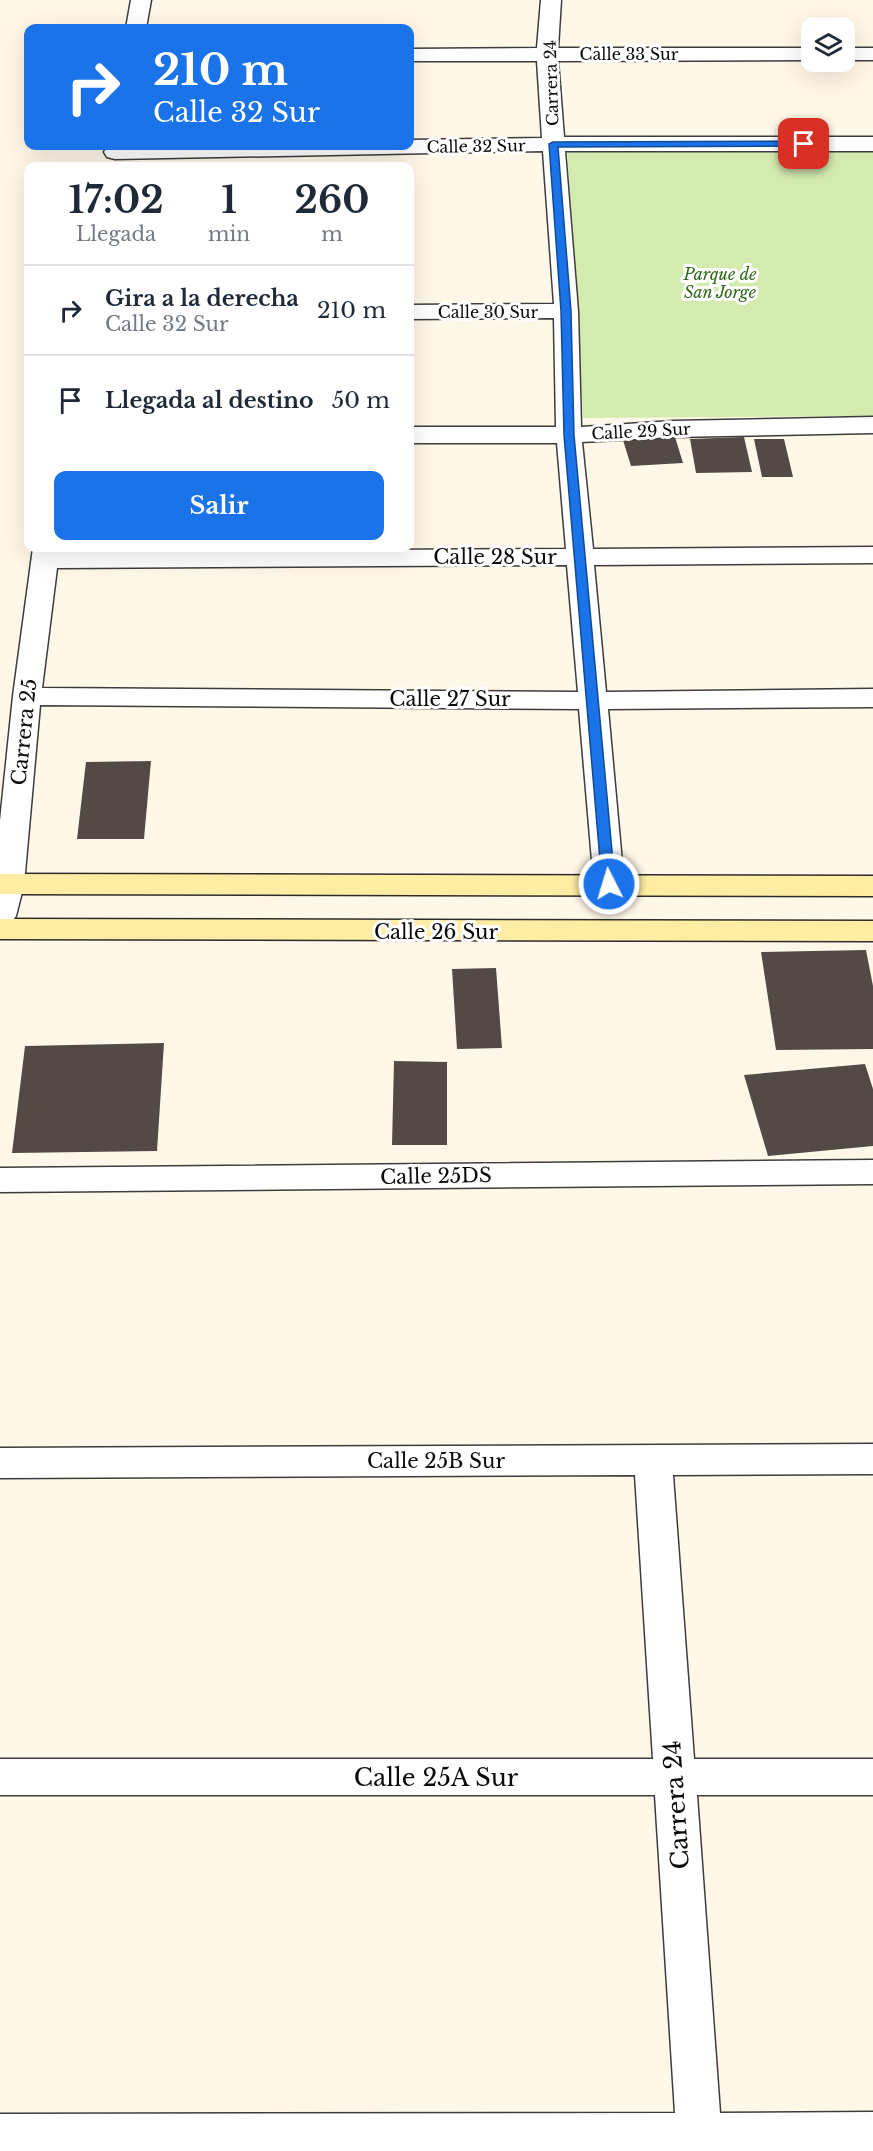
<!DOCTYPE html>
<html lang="es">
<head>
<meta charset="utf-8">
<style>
	body { margin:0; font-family:"Libre Baskerville",serif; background:#f2f2f3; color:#1f2937; height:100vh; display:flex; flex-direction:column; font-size:22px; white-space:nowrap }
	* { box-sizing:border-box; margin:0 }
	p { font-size:20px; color:#747a83 }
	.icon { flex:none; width:33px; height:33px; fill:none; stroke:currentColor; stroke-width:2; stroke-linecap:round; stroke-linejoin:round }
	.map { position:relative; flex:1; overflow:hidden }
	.details { position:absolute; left:24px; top:162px; width:390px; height:390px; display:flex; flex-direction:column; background:#fff; border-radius:12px; box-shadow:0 6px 24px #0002 }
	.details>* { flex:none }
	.banner { position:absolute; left:24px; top:24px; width:390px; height:126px; border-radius:12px; box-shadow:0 6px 24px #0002; background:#1a73e8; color:#fff; overflow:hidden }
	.controls { position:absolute; left:801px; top:18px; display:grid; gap:12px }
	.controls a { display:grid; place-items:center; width:54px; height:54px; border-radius:12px; background:#fff; box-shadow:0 6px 24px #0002; font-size:30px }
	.pin { position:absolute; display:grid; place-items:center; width:51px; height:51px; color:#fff; margin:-26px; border-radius:12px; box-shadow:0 3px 9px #0006 }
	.me { position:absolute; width:66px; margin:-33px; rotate:355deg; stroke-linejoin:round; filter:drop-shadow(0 0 4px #0008) }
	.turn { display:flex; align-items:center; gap:21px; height:126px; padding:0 30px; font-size:27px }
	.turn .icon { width:78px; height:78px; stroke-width:2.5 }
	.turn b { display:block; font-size:42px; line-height:51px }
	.eta { display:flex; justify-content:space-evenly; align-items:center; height:102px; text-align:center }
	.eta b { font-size:36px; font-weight:700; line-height:42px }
	.primary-button { display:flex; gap:12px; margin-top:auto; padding:12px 30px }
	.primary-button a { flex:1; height:69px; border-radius:12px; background:#1a73e8; color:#fff; font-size:24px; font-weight:700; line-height:69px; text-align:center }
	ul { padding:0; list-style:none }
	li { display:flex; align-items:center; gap:18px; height:90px; padding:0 30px; border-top:2px solid #e0e1e3 }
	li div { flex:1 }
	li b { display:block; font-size:22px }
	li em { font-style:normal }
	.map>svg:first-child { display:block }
	.green { fill:#d3ebaf }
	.building { fill:#534a46 }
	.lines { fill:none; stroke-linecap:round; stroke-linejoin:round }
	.street-casing { stroke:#3d3d3d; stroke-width:3 }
	.secondary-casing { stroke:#2c2c2c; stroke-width:3 }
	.street { fill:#fff; fill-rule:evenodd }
	.secondary { fill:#ffeda3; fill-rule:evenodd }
	.route { fill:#1a73e8; stroke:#114b97; stroke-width:1.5 }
	.labels { text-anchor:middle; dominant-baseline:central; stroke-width:6; stroke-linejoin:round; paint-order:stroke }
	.far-street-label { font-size:16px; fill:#0a0a0a; stroke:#fff }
	.far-park-label { font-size:16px; font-style:italic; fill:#2e6518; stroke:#fff }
	.street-label { font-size:20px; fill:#0a0a0a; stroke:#fff }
	.near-street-label { font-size:24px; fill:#0a0a0a; stroke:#fff }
</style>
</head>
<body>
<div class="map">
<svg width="873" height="2151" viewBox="0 0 873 2151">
	<rect width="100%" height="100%" fill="#fff8e8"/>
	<path class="green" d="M 873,148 L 873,416 L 583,418 L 567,150 Z"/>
	<path class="building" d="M 675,437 L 683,463 L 631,466 L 623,440 Z
		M 744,437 L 752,472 L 696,473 L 690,439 Z
		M 754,439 L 784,439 L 793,477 L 762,477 Z
		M 151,761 L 144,839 L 77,839 L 86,762 Z
		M 866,950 L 873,986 L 873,1049 L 776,1050 L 761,952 Z
		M 496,968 L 502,1048 L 457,1049 L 452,969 Z
		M 164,1043 L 157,1151 L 12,1153 L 25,1046 Z
		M 394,1061 L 447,1062 L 447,1145 L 392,1145 Z
		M 865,1064 L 873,1089 L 873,1146 L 768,1156 L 744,1075 Z"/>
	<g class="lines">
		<g class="street-casing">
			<path id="street" d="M 131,0 L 151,0 L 146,28 L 126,28 Z
				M 541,0 L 561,0 L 558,48 L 812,48 L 812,60 L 558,61 L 564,137 L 873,137 L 873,151 L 565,151 L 578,311 L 581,427 L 673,421 L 873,417 L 873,433 L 673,437 L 582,442 L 593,549 L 873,547 L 873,563 L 594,565 L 606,692 L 873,689 L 873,707 L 608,709 L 624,884 L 620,891 L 609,894 L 598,891 L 594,884 L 579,709 L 40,705 L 24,884 L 16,916 L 11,923 L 0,926 L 0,821 L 13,696 L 33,548 L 59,548 L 59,552 L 566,549 L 557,443 L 410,443 L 410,427 L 556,427 L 554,318 L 410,319 L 410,305 L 554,304 L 543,151 L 115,159 L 107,157 L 104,152 L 107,147 L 114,146 L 410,146 L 410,140 L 542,138 L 537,61 L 410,61 L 410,49 L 537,48 ZM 567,565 L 578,692 L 42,688 L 57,568 Z
				M 844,48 L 873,48 L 873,60 L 844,60 Z
				M 873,1160 L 873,1184 L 0,1192 L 0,1168 Z
				M 873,1444 L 873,1474 L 673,1475 L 694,1759 L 873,1759 L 873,1795 L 697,1795 L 720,2113 L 873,2112 L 873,2151 L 0,2151 L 0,2114 L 675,2113 L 655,1795 L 0,1795 L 0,1759 L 653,1759 L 635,1475 L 0,1478 L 0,1448 Z"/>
		</g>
		<g class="secondary-casing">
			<path id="secondary" d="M 0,874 L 873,876 L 873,896 L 0,894 Z
				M 0,919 L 873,921 L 873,941 L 0,939 Z"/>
		</g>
		<use href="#street" class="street"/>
		<use href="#secondary" class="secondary"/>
	</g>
	<path class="route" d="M 804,141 L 809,144 L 808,146 L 558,147 L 571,311 L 574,435 L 615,884 L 609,888 L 602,884 L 564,435 L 561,311 L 549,144 L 553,142 Z"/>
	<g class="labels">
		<g class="far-street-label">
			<text x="629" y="54">Calle 33 Sur</text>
			<text transform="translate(551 83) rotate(-92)">Carrera 24</text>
			<text transform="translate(476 146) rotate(-1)">Calle 32 Sur</text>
			<text x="488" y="312">Calle 30 Sur</text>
			<text transform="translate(641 431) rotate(-3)">Calle 29 Sur</text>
		</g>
		<g class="far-park-label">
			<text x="720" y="274">Parque de<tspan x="720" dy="18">San Jorge</tspan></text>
		</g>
		<g class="street-label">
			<text x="495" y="557">Calle 28 Sur</text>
			<text x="450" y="699">Calle 27 Sur</text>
			<text transform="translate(24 732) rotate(-84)">Carrera 25</text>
			<text x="436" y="932">Calle 26 Sur</text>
			<text transform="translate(436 1176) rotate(-1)">Calle 25DS</text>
			<text x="436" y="1461">Calle 25B Sur</text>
		</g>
		<g class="near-street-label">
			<text x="436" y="1777">Calle 25A Sur</text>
			<text transform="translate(676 1805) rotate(-94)">Carrera 24</text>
		</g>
	</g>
</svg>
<div class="controls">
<a><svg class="icon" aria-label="layers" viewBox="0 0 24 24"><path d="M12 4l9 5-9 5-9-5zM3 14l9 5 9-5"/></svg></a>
</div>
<div class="pin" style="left:804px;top:144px;background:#d93025"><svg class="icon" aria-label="arrive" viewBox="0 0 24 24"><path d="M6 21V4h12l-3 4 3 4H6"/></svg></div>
<svg class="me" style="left:609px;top:884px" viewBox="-20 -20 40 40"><circle r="17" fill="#1a73e8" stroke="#fff" stroke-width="3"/><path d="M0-11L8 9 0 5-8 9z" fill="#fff"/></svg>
<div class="banner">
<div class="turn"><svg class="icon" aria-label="right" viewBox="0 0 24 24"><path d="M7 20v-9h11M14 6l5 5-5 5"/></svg><div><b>210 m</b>Calle 32 Sur</div></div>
</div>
<section class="details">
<div class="eta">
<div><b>17:02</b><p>Llegada</p></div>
<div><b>1</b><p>min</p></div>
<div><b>260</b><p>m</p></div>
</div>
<ul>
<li><svg class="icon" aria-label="right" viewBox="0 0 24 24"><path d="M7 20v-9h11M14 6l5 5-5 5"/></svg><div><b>Gira a la derecha</b><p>Calle 32 Sur</p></div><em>210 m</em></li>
<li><svg class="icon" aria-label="arrive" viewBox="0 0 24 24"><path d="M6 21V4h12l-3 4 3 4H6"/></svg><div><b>Llegada al destino</b></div><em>50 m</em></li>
</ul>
<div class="primary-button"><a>Salir</a></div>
</section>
</div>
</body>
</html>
